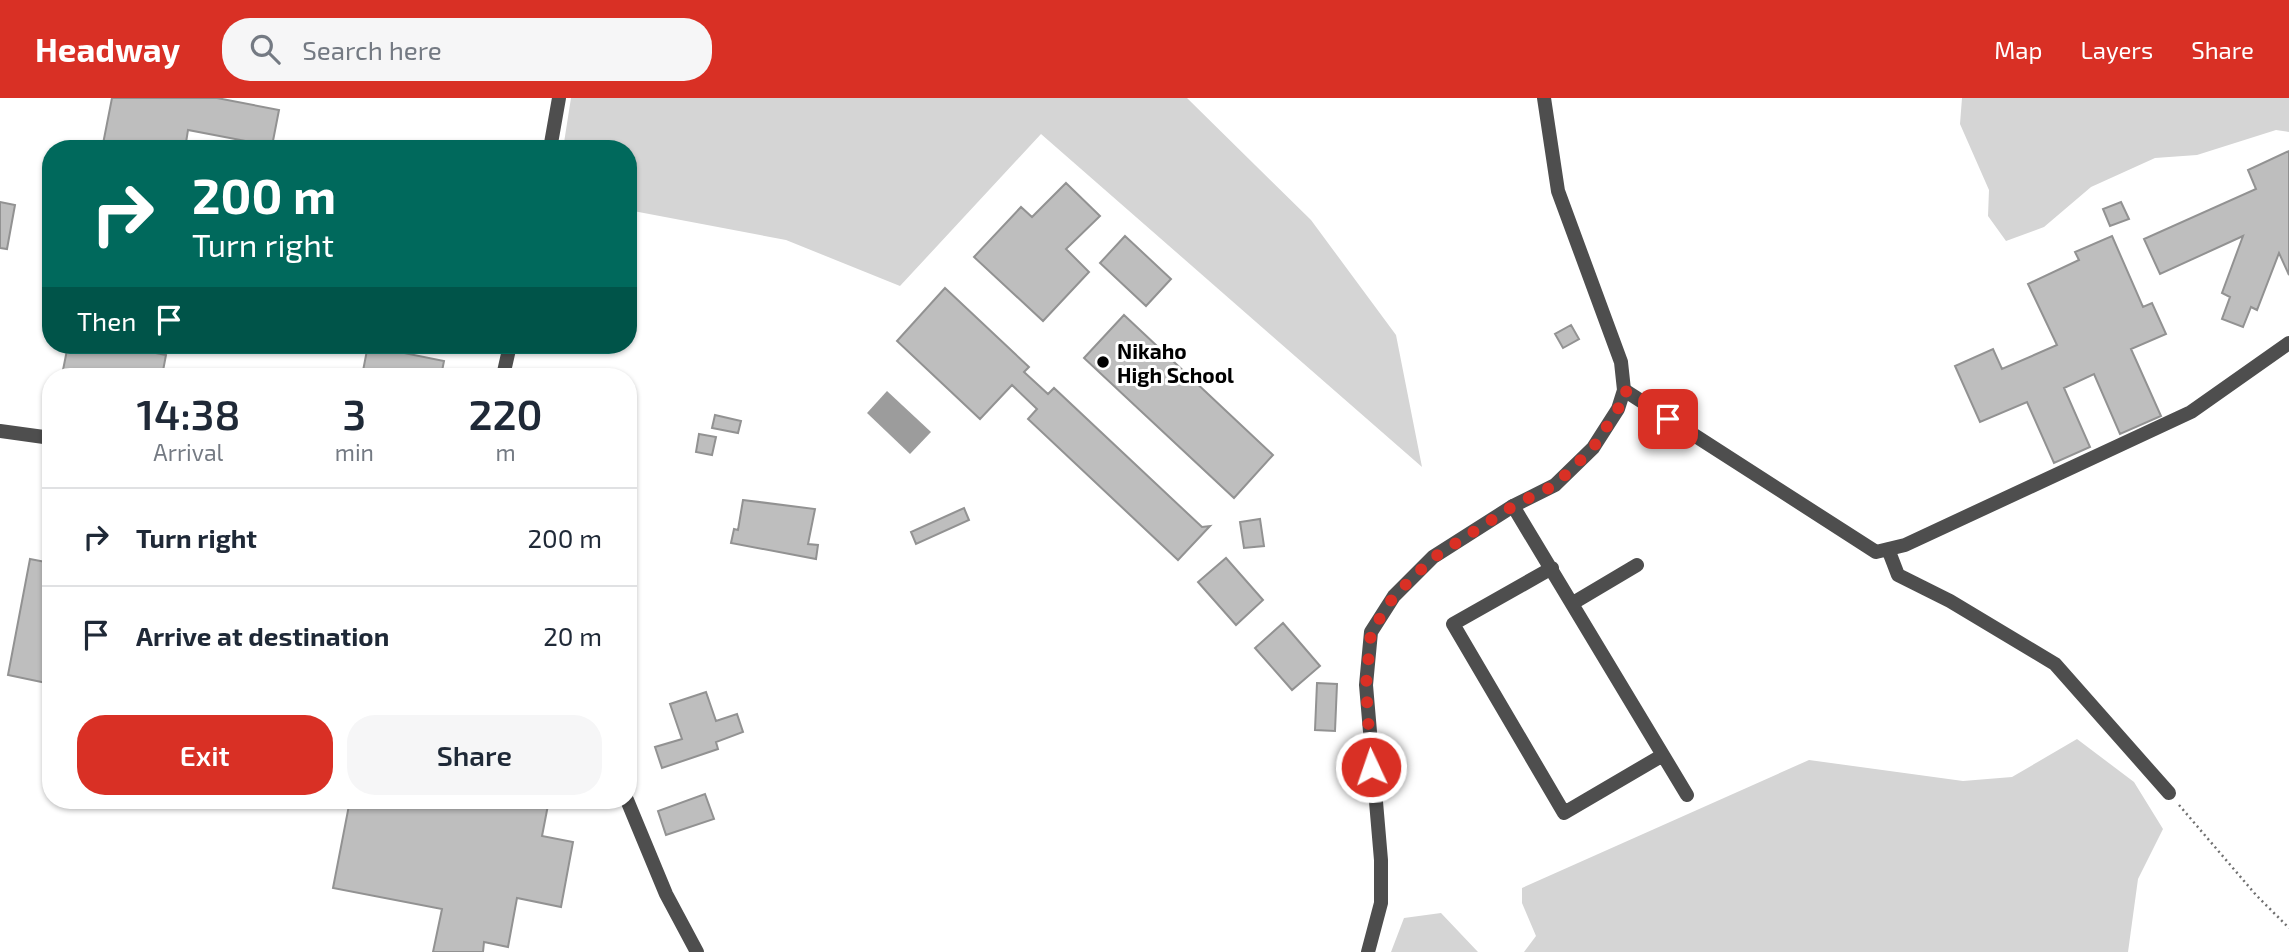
<!DOCTYPE html>
<html lang="en">
<head>
<meta charset="utf-8">
<style>
	body { margin:0; font-family:"Exo 2",sans-serif; background:#f6f6f7; color:#1f2937; height:100vh; display:flex; flex-direction:column; font-size:26px; white-space:nowrap }
	* { box-sizing:border-box; margin:0 }
	p { font-size:23px; color:#747a83 }
	.icon { flex:none; width:38px; height:38px; fill:none; stroke:currentColor; stroke-width:2; stroke-linecap:round; stroke-linejoin:round }
	.map { position:relative; flex:1; overflow:hidden }
	.side { position:absolute; left:42px; top:270px; width:595px; height:441px; display:flex; flex-direction:column; background:#fff; border-radius:28px; box-shadow:0 2px 5px #0004 }
	.side>* { flex:none }
	.top-card { position:absolute; left:42px; top:42px; width:595px; height:214px; border-radius:28px; box-shadow:0 2px 5px #0004; background:#00695c; color:#fff; overflow:hidden }
	.pin { position:absolute; display:grid; place-items:center; width:60px; height:60px; color:#fff; margin:-30px; border-radius:14px; box-shadow:0 4px 10px #0006 }
	.me { position:absolute; width:77px; margin:-38px; rotate:357deg; stroke-linejoin:round; filter:drop-shadow(0 0 5px #0008) }
	.turn { display:flex; align-items:center; gap:24px; height:147px; padding:0 35px; font-size:32px }
	.turn .icon { width:91px; height:91px; stroke-width:2.5 }
	.turn b { display:block; font-size:49px; line-height:60px }
	.then { display:flex; align-items:center; height:66px; padding:0 35px; background:#0003; gap:14px; font-size:26px }
	.eta { display:flex; justify-content:space-evenly; align-items:center; height:119px; text-align:center }
	.eta b { font-size:42px; font-weight:600; line-height:49px }
	.cta { display:flex; gap:14px; margin-top:auto; padding:14px 35px }
	.cta a { flex:1; height:80px; border-radius:28px; background:#d93025; color:#fff; font-size:28px; font-weight:600; line-height:80px; text-align:center }
	.cta a+a { background:#f6f6f7; color:#1f2937 }
	ul { padding:0; list-style:none }
	li { display:flex; align-items:center; gap:21px; height:98px; padding:0 35px; border-top:2px solid #e0e1e3 }
	li div { flex:1 }
	li b { display:block; font-size:26px }
	li em { font-style:normal }
	header { display:flex; align-items:center; gap:42px; box-sizing:border-box; height:98px; padding:0 35px; background:#d93025; color:#fff }
	header strong { font-size:33px }
	nav { display:flex; gap:38px; margin-inline-start:auto; font-size:24px }
	.search { width:490px; height:63px; background:#f6f6f7; display:flex; align-items:center; gap:18px; box-sizing:border-box; padding:0 24px; border-radius:28px; color:#747a83; font-size:26px }
	.map>svg:first-child { display:block }
	.green { fill:#d5d5d5 }
	.water { fill:#9c9c9c }
	.building { fill:#bebebe; stroke:#929292; stroke-width:2 }
	.lines { fill:none; stroke-linecap:round; stroke-linejoin:round }
	.path { stroke:#707070; stroke-width:2.5; stroke-dasharray:2 3.5; stroke-linecap:butt }
	.minor { stroke:#4e4e4e; stroke-width:14 }
	.tertiary { stroke:#4e4e4e; stroke-width:14 }
	.route { stroke:#d93025; stroke-width:12; stroke-dasharray:0 21.6 }
	.poi-dot { fill:#000; stroke:#fff; stroke-width:2.5 }
	.labels { text-anchor:middle; dominant-baseline:central; stroke-width:6; stroke-linejoin:round; paint-order:stroke }
	.poi-label { font-size:21px; font-weight:bold; fill:#000; stroke:#fff; text-anchor:start }
</style>
</head>
<body>
<header>
<strong>Headway</strong>
<div class="search"><svg class="icon" aria-label="search" viewBox="0 0 24 24"><circle cx="10" cy="10" r="6"/><path d="M15 15l6 6"/></svg>Search here</div>
<nav><a>Map</a><a>Layers</a><a>Share</a></nav>
</header>
<div class="map">
<svg width="2289" height="854" viewBox="0 0 2289 854">
	<rect width="100%" height="100%" fill="#fff"/>
	<path class="green" d="M 571,0 L 1187,0 L 1311,122 L 1396,237 L 1422,369 L 1041,36 L 900,188 L 786,142 L 628,112 L 628,51 L 563,51 Z
		M 1962,0 L 2289,0 L 2289,34 L 2276,32 L 2197,57 L 2155,60 L 2091,89 L 2044,129 L 2006,143 L 1988,118 L 1989,92 L 1960,26 Z
		M 2077,641 L 2134,684 L 2163,731 L 2138,781 L 2128,854 L 1524,854 L 1536,838 L 1522,805 L 1522,790 L 1809,662 L 1963,683 L 2012,679 Z
		M 1441,815 L 1478,854 L 1391,854 L 1404,820 Z"/>
	<path class="water" d="M 887,293 L 931,334 L 910,356 L 867,315 Z"/>
	<path class="building" d="M 112,0 L 217,0 L 279,12 L 272,48 L 188,32 L 185,51 L 102,51 Z
		M 2289,53 L 2289,177 L 2279,155 L 2257,212 L 2251,209 L 2243,229 L 2222,221 L 2230,199 L 2222,195 L 2243,138 L 2160,176 L 2144,141 L 2256,91 L 2248,72 Z
		M 1066,85 L 1100,118 L 1066,151 L 1089,174 L 1043,223 L 974,159 L 1021,109 L 1032,119 Z
		M 0,104 L 15,107 L 7,151 L 0,150 Z
		M 2121,104 L 2129,121 L 2110,128 L 2103,111 Z
		M 1125,138 L 1171,181 L 1146,208 L 1100,165 Z
		M 2112,138 L 2143,209 L 2152,205 L 2166,236 L 2131,251 L 2161,318 L 2120,336 L 2094,276 L 2064,290 L 2090,349 L 2054,365 L 2027,304 L 1980,324 L 1955,268 L 1993,251 L 2002,271 L 2057,247 L 2028,186 L 2079,162 L 2075,154 Z
		M 945,190 L 1029,269 L 1024,274 L 1048,296 L 1054,290 L 1202,429 L 1210,428 L 1178,462 L 1028,321 L 1037,311 L 1012,287 L 980,321 L 897,243 Z
		M 1124,217 L 1273,357 L 1234,400 L 1084,260 Z
		M 1571,227 L 1579,241 L 1563,250 L 1555,236 Z
		M 68,247 L 114,247 L 166,257 L 162,278 L 95,278 L 63,272 Z
		M 368,247 L 395,247 L 394,253 L 444,263 L 441,278 L 362,278 Z
		M 715,317 L 741,323 L 738,335 L 712,330 Z
		M 699,336 L 716,339 L 712,357 L 696,354 Z
		M 743,402 L 815,411 L 808,446 L 818,447 L 816,461 L 731,445 L 734,431 L 738,432 Z
		M 964,410 L 969,422 L 916,446 L 911,434 Z
		M 1260,421 L 1264,448 L 1244,450 L 1240,424 Z
		M 1226,460 L 1263,502 L 1236,527 L 1198,484 Z
		M 30,461 L 51,465 L 51,586 L 8,577 Z
		M 1283,525 L 1320,568 L 1292,592 L 1255,550 Z
		M 1317,585 L 1337,586 L 1335,633 L 1315,632 Z
		M 706,594 L 716,623 L 737,616 L 743,634 L 716,644 L 718,651 L 662,670 L 655,649 L 682,641 L 670,606 Z
		M 705,696 L 714,721 L 666,737 L 658,713 Z
		M 350,702 L 371,705 L 372,702 L 549,702 L 542,738 L 573,744 L 561,809 L 517,800 L 508,849 L 484,844 L 483,854 L 433,854 L 442,811 L 333,790 Z"/>
	<g class="lines">
		<path class="path" d="M 2179,707 L 2256,797 L 2289,830"/>
		<path class="minor" d="M 550,51 L 559,0
			M 503,278 L 510,247
			M 1624,292 L 1876,454 L 1905,447 L 2191,314 L 2289,245
			M 1513,408 L 1687,697
			M 1888,451 L 1898,477 L 1950,503 L 2055,566 L 2169,695
			M 1552,470 L 1453,526 L 1564,715 L 1663,657
			M 1573,505 L 1637,467"/>
		<path class="tertiary" d="M 0,333 L 51,340
			M 627,702 L 666,796 L 697,854
			M 1368,854 L 1381,805 L 1381,762 L 1366,587 L 1371,534 L 1394,498 L 1433,459 L 1513,408 L 1555,387 L 1593,350 L 1618,311 L 1624,292 L 1621,264 L 1558,93 L 1544,0"/>
	</g>
	<g class="lines">
		<path class="route" d="M 1371,669 L 1366,587 L 1371,534 L 1394,498 L 1433,460 L 1513,408 L 1555,387 L 1593,350 L 1618,311 L 1624,292 L 1668,321"/>
	</g>
	<circle class="poi-dot" cx="1103" cy="264" r="7"/>
	<g class="labels">
		<g class="poi-label">
			<text x="1117" y="252">Nikaho<tspan x="1117" dy="24">High School</tspan></text>
		</g>
	</g>
</svg>
<div class="pin" style="left:1668px;top:321px;background:#d93025"><svg class="icon" aria-label="arrive" viewBox="0 0 24 24"><path d="M6 21V4h12l-3 4 3 4H6"/></svg></div>
<svg class="me" style="left:1371px;top:669px" viewBox="-20 -20 40 40"><circle r="17" fill="#d93025" stroke="#fff" stroke-width="3"/><path d="M0-11L8 9 0 5-8 9z" fill="#fff"/></svg>
<div class="top-card">
<div class="turn"><svg class="icon" aria-label="right" viewBox="0 0 24 24"><path d="M7 20v-9h11M14 6l5 5-5 5"/></svg><div><b>200 m</b>Turn right</div></div>
<div class="then">Then<svg class="icon" aria-label="arrive" viewBox="0 0 24 24"><path d="M6 21V4h12l-3 4 3 4H6"/></svg></div>
</div>
<section class="side">
<div class="eta">
<div><b>14:38</b><p>Arrival</p></div>
<div><b>3</b><p>min</p></div>
<div><b>220</b><p>m</p></div>
</div>
<ul>
<li><svg class="icon" aria-label="right" viewBox="0 0 24 24"><path d="M7 20v-9h11M14 6l5 5-5 5"/></svg><div><b>Turn right</b></div><em>200 m</em></li>
<li><svg class="icon" aria-label="arrive" viewBox="0 0 24 24"><path d="M6 21V4h12l-3 4 3 4H6"/></svg><div><b>Arrive at destination</b></div><em>20 m</em></li>
</ul>
<div class="cta"><a>Exit</a><a>Share</a></div>
</section>
</div>
</body>
</html>
